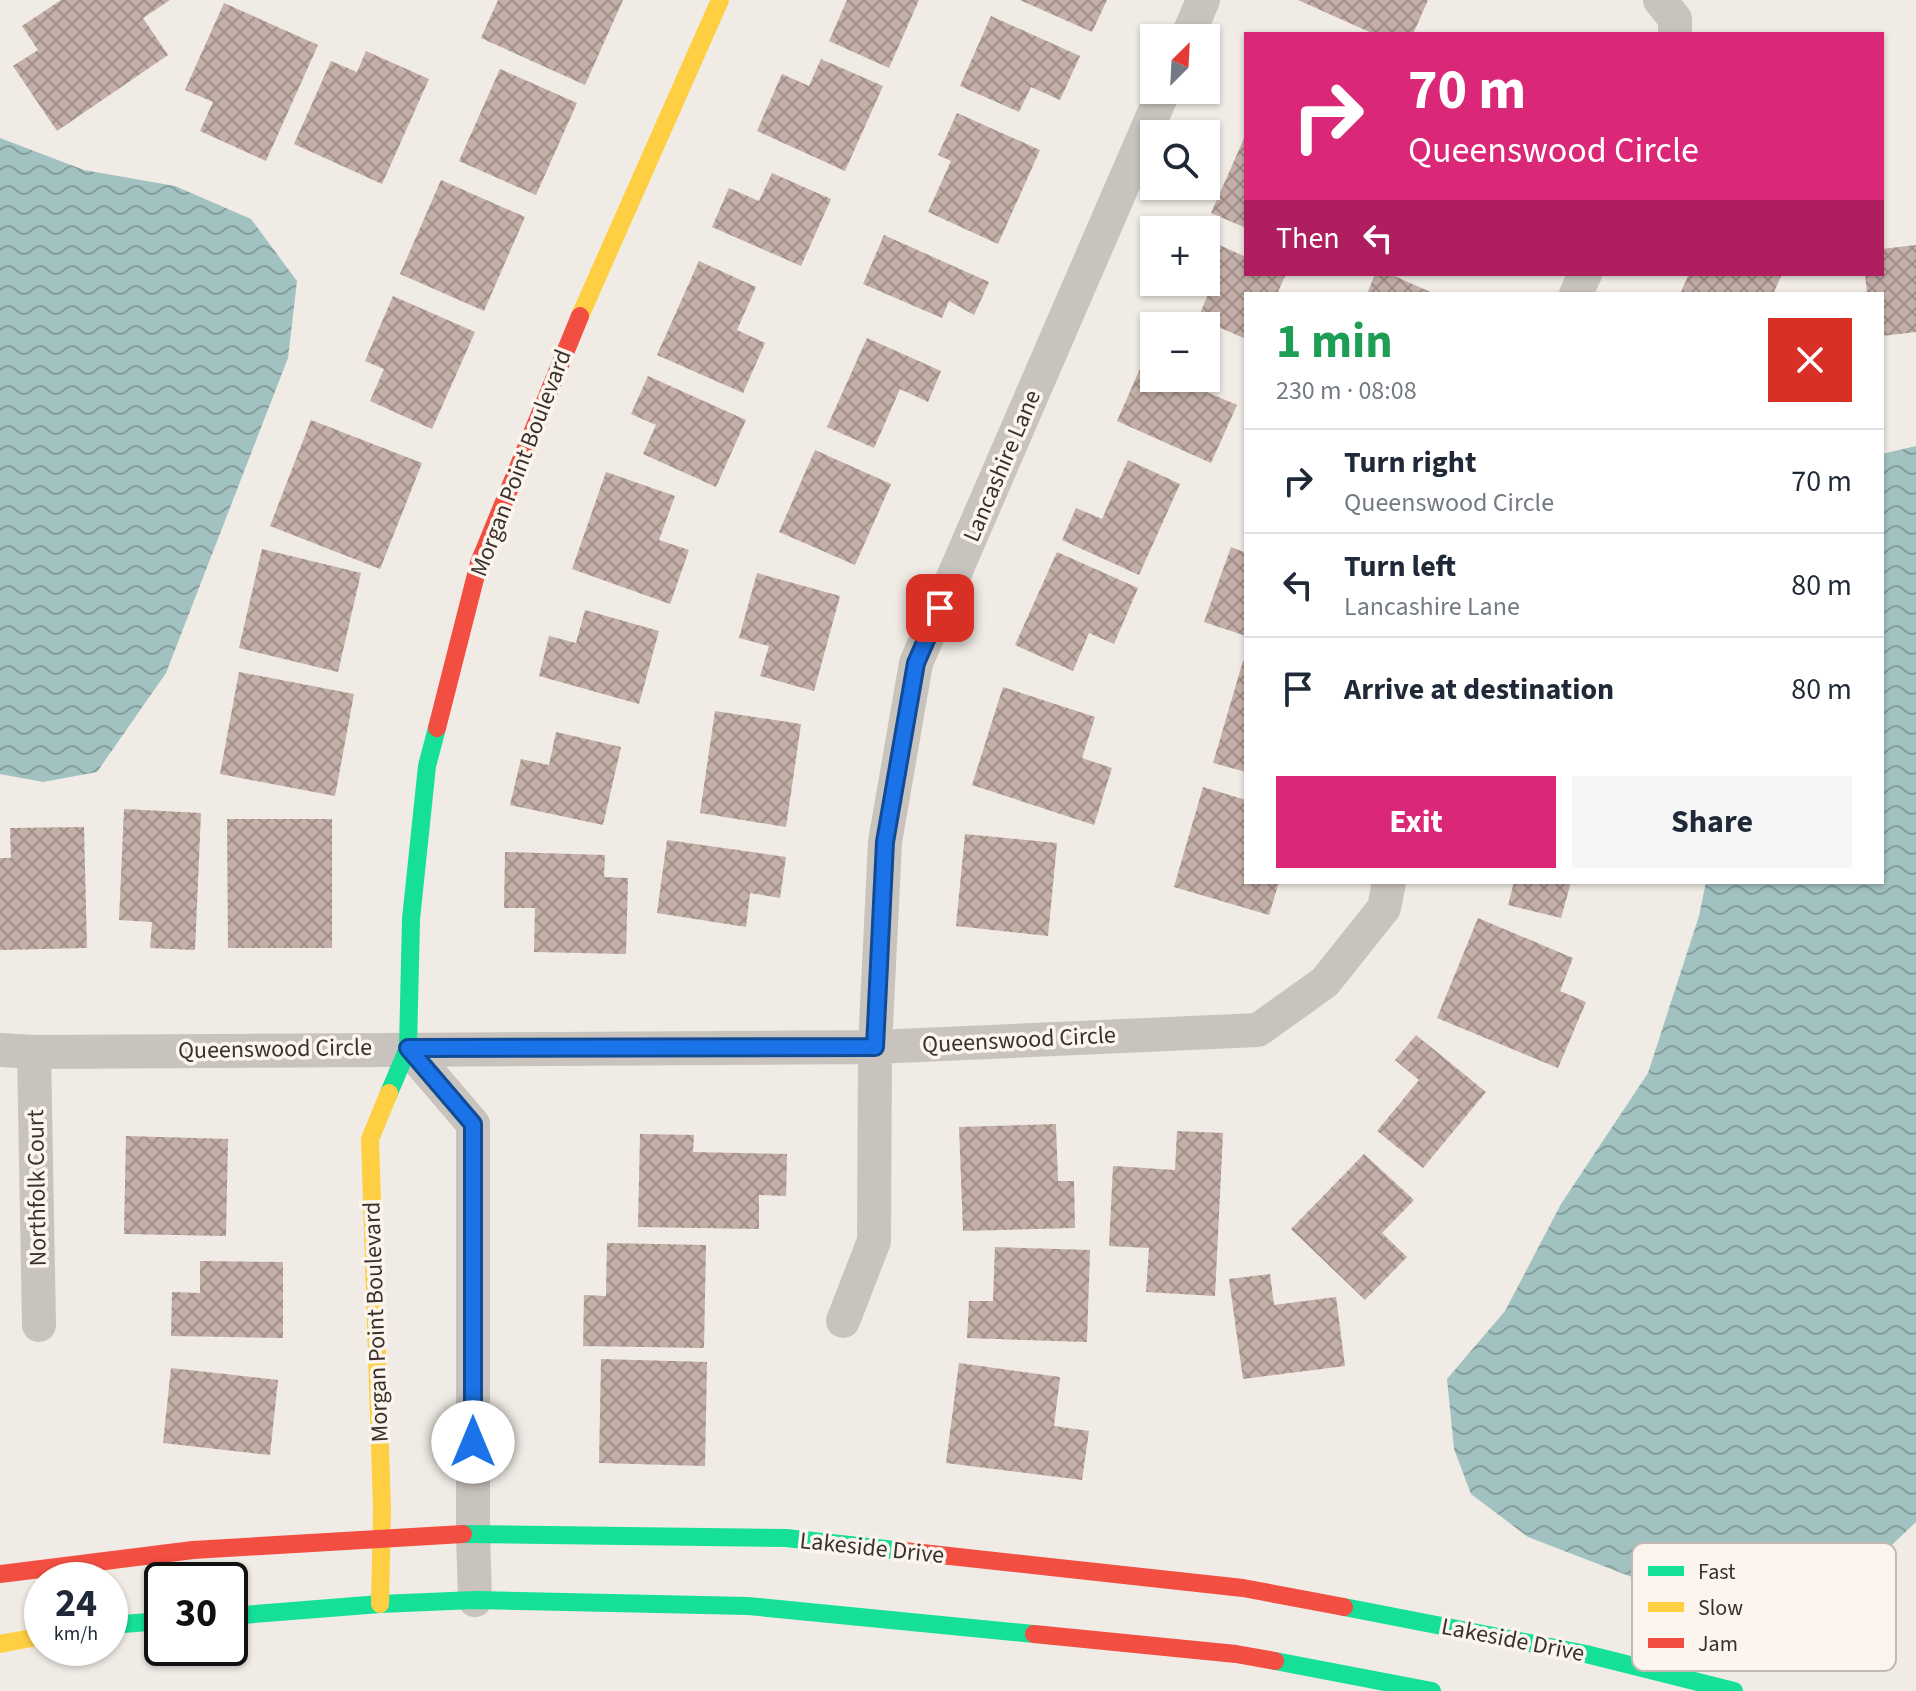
<!DOCTYPE html>
<html lang="en">
<head>
<meta charset="utf-8">
<style>
	body { margin:0; font-family:"Source Sans 3",sans-serif; background:#f6f6f7; color:#1f2937; height:100vh; display:flex; flex-direction:column; font-size:30px; white-space:nowrap }
	* { box-sizing:border-box; margin:0 }
	p { font-size:26px; color:#747a83 }
	.icon { flex:none; width:44px; height:44px; fill:none; stroke:currentColor; stroke-width:2; stroke-linecap:round; stroke-linejoin:round }
	.map { position:relative; flex:1; overflow:hidden }
	.panel { position:absolute; left:1244px; top:292px; width:640px; height:592px; display:flex; flex-direction:column; background:#fff; border-radius:0px; box-shadow:0 2px 6px #0004 }
	.panel>* { flex:none }
	.top-card { position:absolute; left:1244px; top:32px; width:640px; height:244px; border-radius:0px; box-shadow:0 2px 6px #0004; background:#db2777; color:#fff; overflow:hidden }
	.needle { width:52px; rotate:24deg }
	.fabs { position:absolute; left:1140px; top:24px; display:grid; gap:16px }
	.fabs a { display:grid; place-items:center; width:80px; height:80px; border-radius:0px; background:#fff; box-shadow:0 2px 6px #0004; font-size:40px }
	.speed { position:absolute; left:24px; top:1562px; display:flex; gap:16px; font-size:40px; font-weight:700; text-align:center }
	.speed>* { display:grid; place-content:center; width:104px; height:104px; border-radius:50%; background:#fff; box-shadow:0 2px 6px #0004; line-height:1 }
	.speed small { font-size:20px; font-weight:400 }
	.speed .limit { border:4px solid #111; border-radius:12px; background:#fff; color:#111 }
	.pin { position:absolute; display:grid; place-items:center; width:68px; height:68px; color:#fff; margin:-34px; border-radius:16px; box-shadow:0 4px 12px #0006 }
	.me { position:absolute; width:88px; margin:-44px; rotate:0deg; stroke-linejoin:round; filter:drop-shadow(0 0 6px #0008) }
	.turn { display:flex; align-items:center; gap:28px; height:168px; padding:0 32px; font-size:36px }
	.turn .icon { width:104px; height:104px; stroke-width:2.5 }
	.turn b { display:block; font-size:56px; line-height:68px }
	.then { display:flex; align-items:center; height:76px; padding:0 32px; background:#0003; gap:16px; font-size:30px }
	.round { display:grid; place-items:center; flex:none; width:84px; height:84px; border-radius:0px; background:#f6f6f7 }
	.headline { display:flex; align-items:center; justify-content:space-between; height:136px; padding:0 32px }
	h1 { font-size:48px; font-weight:700; line-height:60px; color:#1e9e55 }
	.action { display:flex; gap:16px; margin-top:auto; padding:16px 32px }
	.action a { flex:1; height:92px; border-radius:0px; background:#db2777; color:#fff; font-size:32px; font-weight:700; line-height:92px; text-align:center }
	.action a+a { background:#f6f6f7; color:#1f2937 }
	ul { padding:0; list-style:none }
	li { display:flex; align-items:center; gap:24px; height:104px; padding:0 32px; border-top:2px solid #e0e1e3 }
	li div { flex:1 }
	li b { display:block; font-size:30px }
	li em { font-style:normal }
	.map>svg:first-child { display:block }
	.water { fill:url(#water-waves) }
	.building { fill:url(#building-cross-hatch) }
	.lines { fill:none; stroke-linecap:round; stroke-linejoin:round }
	.street { stroke:#c9c3be; stroke-width:34 }
	.fast { stroke:#16e098; stroke-width:18 }
	.slow { stroke:#ffcf43; stroke-width:18 }
	.jam { stroke:#f24e42; stroke-width:18 }
	.route-casing { stroke:#114b97; stroke-width:20 }
	.route { stroke:#1a73e8; stroke-width:14 }
	.labels { text-anchor:middle; dominant-baseline:central; stroke-width:7; stroke-linejoin:round; paint-order:stroke }
	.street-label { font-size:24px; fill:#3b302b; stroke:#fbf5ee }
	.key { fill:#fbf5ee; stroke:#c1bab4; stroke-width:2 }
	.key-label { font-size:22px; fill:#3b302b }
</style>
</head>
<body>
<div class="map">
<svg width="1916" height="1691" viewBox="0 0 1916 1691">
	<defs>
		<pattern id="water-waves" width="16" height="10" patternUnits="userSpaceOnUse" patternTransform="scale(2)"><rect width="16" height="10" fill="#a1c2c1"/><path d="M0 5q4-4 8 0t8 0" fill="none" stroke="#849e9d"/></pattern>
		<pattern id="building-cross-hatch" width="8" height="8" patternUnits="userSpaceOnUse" patternTransform="scale(2)"><rect width="8" height="8" fill="#c3afa7"/><path d="M0 0l8 8M0 8l8-8" fill="none" stroke="#a08f88"/></pattern>
	</defs>
	<rect width="100%" height="100%" fill="#f0ebe5"/>
	<path class="water" d="M 0,138 L 84,170 L 175,186 L 251,219 L 297,281 L 288,358 L 166,673 L 97,772 L 43,782 L 0,774 Z
		M 1916,446 L 1916,1522 L 1876,1560 L 1823,1593 L 1681,1596 L 1528,1537 L 1471,1494 L 1454,1449 L 1447,1379 L 1505,1311 L 1561,1204 L 1648,1073 L 1699,916 L 1706,882 L 1882,882 L 1882,454 Z"/>
	<path class="building" d="M 61,0 L 170,0 L 143,18 L 168,55 L 57,131 L 13,66 L 38,50 L 22,26 Z
		M 498,0 L 623,0 L 585,85 L 481,38 Z
		M 847,0 L 919,0 L 889,68 L 829,41 Z
		M 1020,0 L 1107,0 L 1092,32 Z
		M 1298,0 L 1428,0 L 1413,34 L 1374,34 Z
		M 224,3 L 318,45 L 266,161 L 200,131 L 213,102 L 185,90 Z
		M 991,16 L 1080,56 L 1060,100 L 1031,87 L 1019,112 L 960,86 Z
		M 366,51 L 429,79 L 382,184 L 294,144 L 331,61 L 357,72 Z
		M 821,59 L 883,86 L 845,171 L 757,131 L 782,74 L 809,86 Z
		M 500,69 L 577,103 L 536,195 L 459,161 Z
		M 957,113 L 1040,150 L 998,244 L 928,212 L 951,161 L 938,155 Z
		M 1246,134 L 1246,228 L 1211,213 Z
		M 772,173 L 831,199 L 801,266 L 712,227 L 729,188 L 759,201 Z
		M 441,180 L 525,217 L 484,311 L 400,274 Z
		M 884,235 L 989,282 L 974,315 L 949,301 L 942,318 L 863,284 Z
		M 1206,239 L 1246,257 L 1246,274 L 1286,274 L 1277,294 L 1246,294 L 1246,339 L 1198,318 L 1210,290 L 1193,282 L 1206,282 Z
		M 1916,245 L 1916,332 L 1882,336 L 1882,294 L 1867,294 L 1865,274 L 1882,274 L 1882,249 Z
		M 699,261 L 756,287 L 737,330 L 765,343 L 743,393 L 657,355 Z
		M 1375,274 L 1390,274 L 1435,294 L 1367,294 Z
		M 1689,274 L 1782,274 L 1773,294 L 1680,294 Z
		M 393,296 L 475,332 L 432,429 L 370,401 L 384,369 L 365,361 Z
		M 1154,337 L 1154,378 L 1206,378 L 1206,353 L 1216,358 L 1202,390 L 1237,405 L 1211,463 L 1117,421 Z
		M 867,338 L 941,371 L 928,402 L 900,389 L 874,448 L 827,427 Z
		M 648,376 L 746,420 L 716,487 L 643,454 L 656,425 L 631,414 Z
		M 311,420 L 422,463 L 380,569 L 270,526 Z
		M 815,450 L 891,484 L 855,565 L 779,532 Z
		M 1128,460 L 1180,484 L 1139,575 L 1062,540 L 1076,508 L 1102,519 Z
		M 606,472 L 675,496 L 659,540 L 689,550 L 670,604 L 572,569 Z
		M 1231,547 L 1246,553 L 1246,636 L 1204,622 Z
		M 262,549 L 361,573 L 338,672 L 239,648 Z
		M 1057,552 L 1138,588 L 1114,644 L 1089,633 L 1073,671 L 1015,645 Z
		M 757,573 L 840,596 L 814,691 L 760,676 L 769,646 L 739,638 Z
		M 585,610 L 659,631 L 639,704 L 539,676 L 549,636 L 576,643 Z
		M 1243,661 L 1246,662 L 1246,772 L 1213,763 Z
		M 239,672 L 354,694 L 335,796 L 220,774 Z
		M 1003,687 L 1095,717 L 1082,758 L 1112,768 L 1094,825 L 972,785 Z
		M 715,711 L 801,724 L 786,827 L 700,813 Z
		M 556,732 L 621,747 L 603,825 L 510,805 L 521,759 L 549,765 Z
		M 1203,787 L 1246,800 L 1246,882 L 1279,882 L 1269,915 L 1174,887 Z
		M 124,809 L 201,813 L 195,950 L 150,948 L 152,922 L 119,920 Z
		M 227,819 L 332,819 L 332,948 L 228,948 Z
		M 84,827 L 87,948 L 0,950 L 0,858 L 11,858 L 10,828 Z
		M 965,834 L 1057,843 L 1048,936 L 956,926 Z
		M 667,840 L 786,857 L 780,898 L 750,893 L 746,927 L 657,913 Z
		M 505,852 L 605,855 L 604,877 L 628,878 L 626,954 L 534,952 L 535,908 L 504,908 Z
		M 1514,882 L 1571,882 L 1561,918 L 1508,905 Z
		M 1478,918 L 1573,958 L 1560,991 L 1586,1002 L 1558,1068 L 1437,1018 Z
		M 1416,1035 L 1486,1092 L 1423,1168 L 1377,1131 L 1419,1080 L 1395,1060 Z
		M 1056,1124 L 1058,1181 L 1074,1181 L 1075,1228 L 963,1231 L 959,1127 Z
		M 1177,1131 L 1223,1133 L 1215,1296 L 1146,1292 L 1149,1248 L 1109,1246 L 1113,1166 L 1175,1170 Z
		M 640,1134 L 694,1135 L 693,1152 L 787,1154 L 786,1196 L 759,1195 L 759,1229 L 638,1227 Z
		M 126,1136 L 228,1139 L 226,1236 L 124,1234 Z
		M 1364,1154 L 1414,1200 L 1382,1233 L 1407,1257 L 1365,1300 L 1291,1229 Z
		M 607,1243 L 706,1245 L 704,1348 L 583,1346 L 584,1295 L 606,1296 Z
		M 995,1247 L 1090,1250 L 1087,1342 L 967,1338 L 969,1301 L 993,1301 Z
		M 200,1261 L 283,1262 L 283,1338 L 171,1336 L 172,1292 L 200,1293 Z
		M 1270,1274 L 1274,1305 L 1336,1297 L 1345,1366 L 1243,1379 L 1229,1279 Z
		M 601,1359 L 707,1362 L 705,1466 L 599,1463 Z
		M 959,1363 L 1060,1377 L 1054,1426 L 1089,1431 L 1082,1480 L 946,1463 Z
		M 171,1368 L 278,1380 L 270,1455 L 163,1443 Z"/>
	<g class="lines">
		<path class="street" d="M 1660,0 L 1675,19 L 1675,34
			M 1187,38 L 1203,0
			M 1576,294 L 1585,274
			M 408,1048 L 473,1124 L 473,1534 L 475,1600
			M 0,1050 L 34,1052 L 875,1047 L 1258,1030 L 1325,982 L 1384,908 L 1389,882
			M 34,1052 L 39,1325
			M 843,1321 L 874,1241 L 875,1047 L 885,842 L 916,663 L 1164,90"/>
		<path class="fast" d="M 389,1093 L 408,1048 L 411,919 L 427,766 L 437,728
			M 463,1534 L 786,1538 L 904,1551
			M 1344,1607 L 1586,1654 L 1734,1691
			M 230,1616 L 380,1604 L 475,1600 L 748,1606 L 1034,1634
			M 110,1625 L 162,1621
			M 1275,1661 L 1432,1691"/>
		<path class="slow" d="M 580,316 L 720,0
			M 380,1604 L 382,1509 L 370,1139 L 389,1093
			M 0,1644 L 42,1636"/>
		<path class="jam" d="M 437,728 L 479,563 L 580,316
			M 904,1551 L 1243,1588 L 1344,1607
			M 0,1574 L 193,1550 L 463,1534
			M 1034,1634 L 1236,1654 L 1275,1661"/>
	</g>
	<g class="lines">
		<g class="route-casing">
			<path id="route" d="M 473,1442 L 473,1124 L 408,1048 L 875,1047 L 885,842 L 916,663 L 940,608"/>
		</g>
		<use href="#route" class="route"/>
	</g>
	<g class="labels">
		<g class="street-label">
			<text transform="translate(521 463) rotate(-69)">Morgan Point Boulevard</text>
			<text transform="translate(1002 466) rotate(-67)">Lancashire Lane</text>
			<text transform="translate(1019 1040) rotate(-3)">Queenswood Circle</text>
			<text transform="translate(275 1049) rotate(-1)">Queenswood Circle</text>
			<text transform="translate(37 1188) rotate(-91)">Northfolk Court</text>
			<text transform="translate(376 1322) rotate(-92)">Morgan Point Boulevard</text>
			<text transform="translate(872 1548) rotate(6)">Lakeside Drive</text>
			<text transform="translate(1513 1640) rotate(11)">Lakeside Drive</text>
		</g>
	</g>
	<rect x="1632" y="1543" width="264" height="128" rx="12" class="key"/>
	<rect x="1648" y="1566" width="36" height="10" fill="#16e098"/>
	<rect x="1648" y="1602" width="36" height="10" fill="#ffcf43"/>
	<rect x="1648" y="1638" width="36" height="10" fill="#f24e42"/>
	<g class="key-label">
		<text x="1698" y="1579">Fast</text>
		<text x="1698" y="1615">Slow</text>
		<text x="1698" y="1651">Jam</text>
	</g>
</svg>
<div class="fabs">
<a><svg class="needle" viewBox="-14 -14 28 28"><path d="M0-13l5 13h-10z" fill="#e53935"/><path d="M0 13l5-13h-10z" fill="#747a83"/></svg></a>
<a><svg class="icon" aria-label="search" viewBox="0 0 24 24"><circle cx="10" cy="10" r="6"/><path d="M15 15l6 6"/></svg></a>
<a>+</a>
<a>−</a>
</div>
<div class="speed"><div>24<small>km/h</small></div><div class="limit">30</div></div>
<div class="pin" style="left:940px;top:608px;background:#d93025"><svg class="icon" aria-label="arrive" viewBox="0 0 24 24"><path d="M6 21V4h12l-3 4 3 4H6"/></svg></div>
<svg class="me" style="left:473px;top:1442px" viewBox="-20 -20 40 40"><circle r="19" fill="#fff"/><path d="M0-13L10 11 0 6-10 11z" fill="#1a73e8"/></svg>
<div class="top-card">
<div class="turn"><svg class="icon" aria-label="right" viewBox="0 0 24 24"><path d="M7 20v-9h11M14 6l5 5-5 5"/></svg><div><b>70 m</b>Queenswood Circle</div></div>
<div class="then">Then<svg class="icon" aria-label="left" viewBox="0 0 24 24"><path d="M17 20v-9H6M10 6l-5 5 5 5"/></svg></div>
</div>
<section class="panel">
<div class="headline"><div><h1>1 min</h1><p>230 m · 08:08</p></div><a class="round" style="background:#d93025;color:#fff"><svg class="icon" aria-label="close" viewBox="0 0 24 24"><path d="M6 6l12 12M18 6L6 18"/></svg></a></div>
<ul>
<li><svg class="icon" aria-label="right" viewBox="0 0 24 24"><path d="M7 20v-9h11M14 6l5 5-5 5"/></svg><div><b>Turn right</b><p>Queenswood Circle</p></div><em>70 m</em></li>
<li><svg class="icon" aria-label="left" viewBox="0 0 24 24"><path d="M17 20v-9H6M10 6l-5 5 5 5"/></svg><div><b>Turn left</b><p>Lancashire Lane</p></div><em>80 m</em></li>
<li><svg class="icon" aria-label="arrive" viewBox="0 0 24 24"><path d="M6 21V4h12l-3 4 3 4H6"/></svg><div><b>Arrive at destination</b></div><em>80 m</em></li>
</ul>
<div class="action"><a>Exit</a><a>Share</a></div>
</section>
</div>
</body>
</html>
